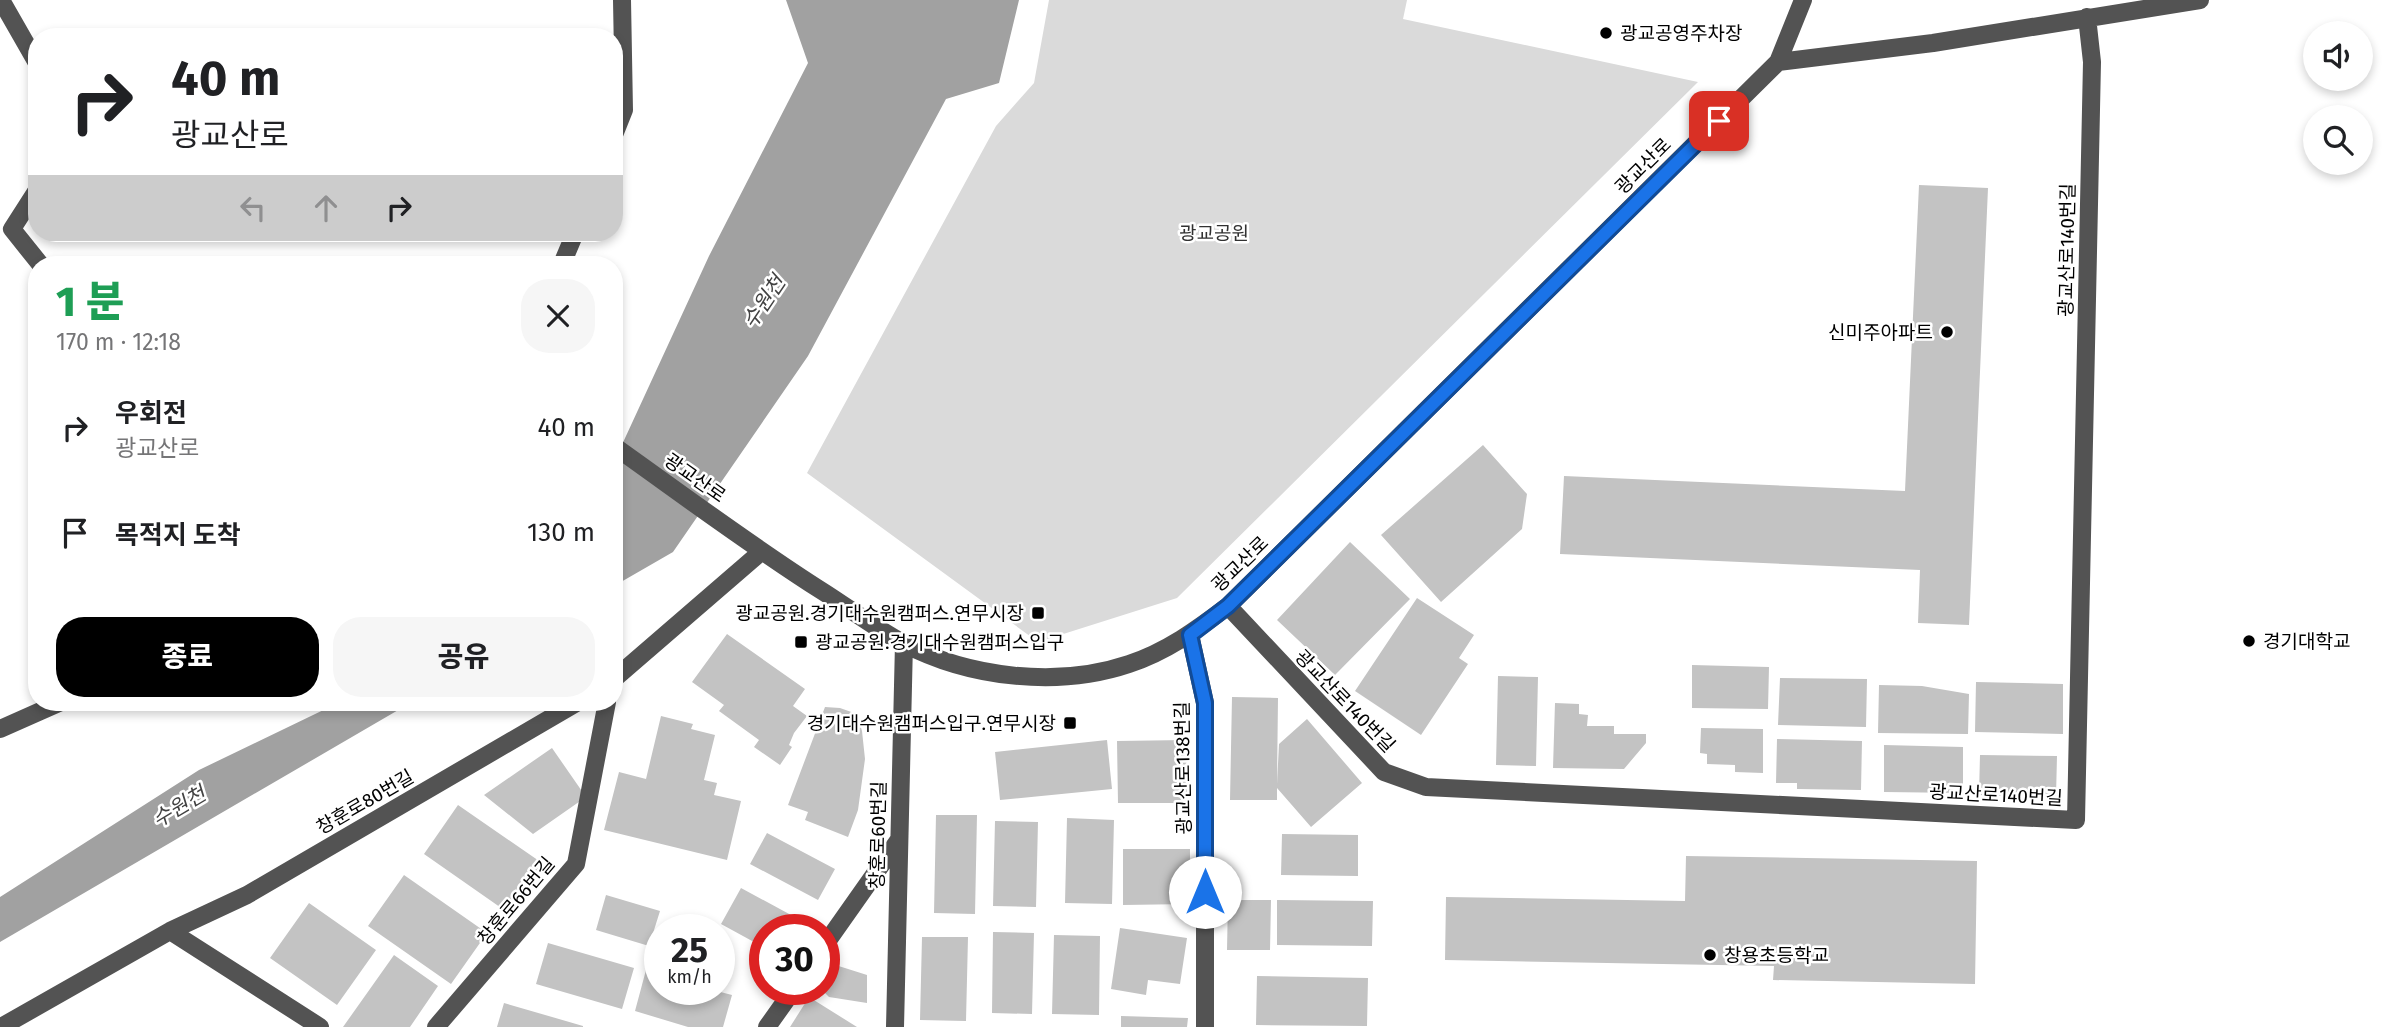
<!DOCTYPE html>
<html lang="ko">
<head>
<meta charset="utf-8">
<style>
	body { margin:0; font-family:"Fira Sans","Noto Sans KR",sans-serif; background:#f6f6f6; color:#202124; height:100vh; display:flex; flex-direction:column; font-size:26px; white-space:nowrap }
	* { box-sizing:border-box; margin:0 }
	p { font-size:23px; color:#757577 }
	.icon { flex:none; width:38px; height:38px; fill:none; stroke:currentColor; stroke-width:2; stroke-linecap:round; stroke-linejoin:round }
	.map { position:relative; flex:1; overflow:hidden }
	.sheet { position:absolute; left:28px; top:256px; width:595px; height:455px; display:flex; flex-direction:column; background:#fff; border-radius:28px; box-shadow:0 4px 10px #0003 }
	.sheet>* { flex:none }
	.top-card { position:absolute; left:28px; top:28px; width:595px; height:214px; border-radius:28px; box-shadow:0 4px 10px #0003; background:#fff; color:#202124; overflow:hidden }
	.controls { position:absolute; left:2303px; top:21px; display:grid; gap:14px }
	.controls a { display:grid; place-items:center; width:70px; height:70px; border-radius:50%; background:#fff; box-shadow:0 4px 10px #0003; font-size:35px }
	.speed { position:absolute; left:644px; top:914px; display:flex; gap:14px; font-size:35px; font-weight:700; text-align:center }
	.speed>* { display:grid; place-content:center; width:91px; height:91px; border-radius:50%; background:#fff; box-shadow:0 4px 10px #0003; line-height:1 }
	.speed small { font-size:18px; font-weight:400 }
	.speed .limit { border:10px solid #d22; background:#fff; color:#111 }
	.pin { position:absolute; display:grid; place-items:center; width:60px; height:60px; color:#fff; margin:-30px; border-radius:14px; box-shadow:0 4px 10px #0006 }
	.me { position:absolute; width:77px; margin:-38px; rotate:0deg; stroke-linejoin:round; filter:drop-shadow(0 0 5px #0008) }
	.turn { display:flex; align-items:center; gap:24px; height:147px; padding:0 28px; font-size:32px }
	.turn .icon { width:91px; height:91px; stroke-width:2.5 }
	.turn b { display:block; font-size:49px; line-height:60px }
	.lanes { display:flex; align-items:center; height:66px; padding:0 28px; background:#0003; justify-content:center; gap:35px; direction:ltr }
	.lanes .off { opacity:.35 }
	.round { display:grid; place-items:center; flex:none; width:74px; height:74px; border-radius:28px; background:#f6f6f6 }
	.summary { display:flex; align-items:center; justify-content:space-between; height:119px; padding:0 28px }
	h1 { font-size:42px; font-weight:800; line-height:52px; color:#1e9e55 }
	.action { display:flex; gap:14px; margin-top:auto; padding:14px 28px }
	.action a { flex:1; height:80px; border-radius:28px; background:#000; color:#fff; font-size:28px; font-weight:800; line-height:80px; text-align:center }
	.action a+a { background:#f6f6f6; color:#202124 }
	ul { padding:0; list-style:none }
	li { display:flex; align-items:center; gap:21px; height:105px; padding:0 28px }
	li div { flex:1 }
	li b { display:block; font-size:26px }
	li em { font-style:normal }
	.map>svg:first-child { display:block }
	.green { fill:#dadada }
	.water { fill:#a1a1a1 }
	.building { fill:#c3c3c3 }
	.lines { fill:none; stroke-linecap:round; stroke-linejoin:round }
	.minor { stroke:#535353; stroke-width:18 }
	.route-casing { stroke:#114b97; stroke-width:18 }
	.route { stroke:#1a73e8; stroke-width:12 }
	.poi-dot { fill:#000; stroke:#fff; stroke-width:2.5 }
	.labels { text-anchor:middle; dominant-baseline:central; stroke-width:5; stroke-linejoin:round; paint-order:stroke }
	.poi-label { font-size:19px; fill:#000; stroke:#fff; text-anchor:start }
	.street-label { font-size:19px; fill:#000; stroke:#fff }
	.park-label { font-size:19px; fill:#313131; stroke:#fff }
	.water-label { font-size:21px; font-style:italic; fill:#424242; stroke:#fff }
</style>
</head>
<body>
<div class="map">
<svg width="2395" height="1027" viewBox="0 0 2395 1027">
	<rect width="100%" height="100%" fill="#fff"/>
	<path class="green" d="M 1049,0 L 1407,0 L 1403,19 L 1698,82 L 1177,598 L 1038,642 L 807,473 L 996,126 L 1034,83 Z"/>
	<path class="water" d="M 786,0 L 1019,0 L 999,83 L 946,99 L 808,356 L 673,552 L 614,586 L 614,462 L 709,256 L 808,63 Z
		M 340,702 L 412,702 L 0,942 L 0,897 L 199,770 Z"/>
	<path class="building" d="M 1919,185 L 1988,188 L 1969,625 L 1918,623 L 1920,570 L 1560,554 L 1564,476 L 1905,491 Z
		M 1483,445 L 1527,494 L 1522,529 L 1441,602 L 1381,535 Z
		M 1350,542 L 1410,599 L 1335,675 L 1277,620 Z
		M 1417,598 L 1474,635 L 1459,658 L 1468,664 L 1421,735 L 1355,691 Z
		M 727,634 L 805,689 L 793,706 L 807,716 L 794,733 L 789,745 L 792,747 L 780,765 L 754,747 L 759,740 L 719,711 L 724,705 L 692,682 Z
		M 1692,665 L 1769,667 L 1768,709 L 1692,708 Z
		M 1498,676 L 1538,677 L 1536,766 L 1496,765 Z
		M 1780,678 L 1867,679 L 1866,727 L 1778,725 Z
		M 1976,682 L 2063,684 L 2063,734 L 1975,732 Z
		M 1879,685 L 1922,686 L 1969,694 L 1968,734 L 1878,733 Z
		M 1232,697 L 1278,698 L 1277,784 L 1279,744 L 1307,719 L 1362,783 L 1311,827 L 1277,788 L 1277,800 L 1230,800 Z
		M 1555,703 L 1579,704 L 1579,714 L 1588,715 L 1587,726 L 1614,726 L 1614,734 L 1646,734 L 1646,743 L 1624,769 L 1553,768 Z
		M 825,707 L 840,708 L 857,714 L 862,731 L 865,759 L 858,810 L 848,837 L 805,820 L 808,812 L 788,805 Z
		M 661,716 L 693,724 L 691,729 L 715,735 L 704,780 L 717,783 L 714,795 L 741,801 L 727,860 L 604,830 L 619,772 L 646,779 Z
		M 1701,728 L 1763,729 L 1763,773 L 1735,772 L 1735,765 L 1707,764 L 1707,754 L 1700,753 Z
		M 1777,739 L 1862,741 L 1861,790 L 1797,789 L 1797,783 L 1776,783 Z
		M 1107,740 L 1112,789 L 1000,800 L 995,752 Z
		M 1186,740 L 1187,803 L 1118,803 L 1117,741 Z
		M 1884,745 L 1963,747 L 1963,793 L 1884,792 Z
		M 552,748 L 586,797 L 533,834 L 484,795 Z
		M 1980,755 L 2057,756 L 2056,797 L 1979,795 Z
		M 458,805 L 542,863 L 507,912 L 424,854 Z
		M 936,815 L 977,815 L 975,914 L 934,913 Z
		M 1067,818 L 1114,820 L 1112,904 L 1065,903 Z
		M 995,821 L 1038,822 L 1036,907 L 993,906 Z
		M 767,833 L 835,869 L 818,900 L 750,864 Z
		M 1282,834 L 1358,835 L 1358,876 L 1281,875 Z
		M 1123,849 L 1190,849 L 1190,904 L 1123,905 Z
		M 1686,856 L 1977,861 L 1975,984 L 1773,980 L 1774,966 L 1445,960 L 1446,897 L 1685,901 Z
		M 404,875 L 487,933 L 451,984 L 368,926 Z
		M 741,888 L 802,921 L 798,929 L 765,929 L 765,948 L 721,924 Z
		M 606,895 L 660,911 L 649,946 L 596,930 Z
		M 1228,900 L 1271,900 L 1270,950 L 1227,950 Z
		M 1277,900 L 1373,901 L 1372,946 L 1277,945 Z
		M 309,903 L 376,950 L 337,1005 L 270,958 Z
		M 1120,928 L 1187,938 L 1180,984 L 1148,980 L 1146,995 L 1111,989 Z
		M 993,932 L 1034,933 L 1032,1014 L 992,1013 Z
		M 1054,935 L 1100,936 L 1099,1015 L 1052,1014 Z
		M 922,937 L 968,937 L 966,1021 L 920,1020 Z
		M 548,943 L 634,968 L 622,1009 L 536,984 Z
		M 719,943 L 733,947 L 725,977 L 719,975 Z
		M 394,955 L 438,986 L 410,1027 L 343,1027 Z
		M 826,962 L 867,975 L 867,1003 L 829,997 L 821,989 L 824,989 Z
		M 646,970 L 660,974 L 660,989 L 709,989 L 732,995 L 723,1027 L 688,1027 L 635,1011 Z
		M 1257,976 L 1368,978 L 1367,1026 L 1256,1025 Z
		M 809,997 L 857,1027 L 790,1027 Z
		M 504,1003 L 583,1026 L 583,1027 L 497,1027 Z
		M 1121,1016 L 1188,1018 L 1187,1027 L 1121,1027 Z"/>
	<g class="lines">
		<path class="minor" d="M 1,0 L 37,63
			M 1778,62 L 1933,43 L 2200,0
			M 614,135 L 624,110 L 622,0
			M 37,190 L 12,229 L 40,264
			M 562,264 L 575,233
			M 614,446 C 683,495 751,546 822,591 C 849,608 875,628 903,643 C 969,678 1058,688 1129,664 C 1166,652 1198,629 1228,606 L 1778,62 L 1803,0
			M 1228,606 L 1384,772 L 1426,787 L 2076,820 L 2092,62 L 2087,17
			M 1190,635 L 1205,703 L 1205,1027
			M 614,679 L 761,552
			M 0,729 L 61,702
			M 170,931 L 320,1027
			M 824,946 L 898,841
			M 1,1027 L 170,931 L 247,895 L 578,702
			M 436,1027 L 576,864 L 607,702
			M 767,1027 L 794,989
			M 895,1027 L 904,643"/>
	</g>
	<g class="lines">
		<g class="route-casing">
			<path id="route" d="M 1205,892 L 1205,703 L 1190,635 L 1228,606 L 1719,121"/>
		</g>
		<use href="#route" class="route"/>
	</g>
	<g class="poi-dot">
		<circle cx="1606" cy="33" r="7"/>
		<circle cx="1947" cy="332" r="7"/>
		<rect x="1031" y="606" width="14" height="14" rx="3.5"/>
		<circle cx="2249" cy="641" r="7"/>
		<rect x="794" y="635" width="14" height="14" rx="3.5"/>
		<rect x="1063" y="716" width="14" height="14" rx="3.5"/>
		<circle cx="1710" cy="955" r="7"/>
	</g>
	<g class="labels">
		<g class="poi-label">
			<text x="1620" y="33">광교공영주차장</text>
			<text x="1933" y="332" text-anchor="end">신미주아파트</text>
			<text x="1024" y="613" text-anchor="end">광교공원.경기대수원캠퍼스.연무시장</text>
			<text x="2263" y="641">경기대학교</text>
			<text x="815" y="642">광교공원.경기대수원캠퍼스입구</text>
			<text x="1056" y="723" text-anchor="end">경기대수원캠퍼스입구.연무시장</text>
			<text x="1724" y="955">창용초등학교</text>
		</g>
		<g class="street-label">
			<text transform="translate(1643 166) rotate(-45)">광교산로</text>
			<text transform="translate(2067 250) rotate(-89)">광교산로140번길</text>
			<text transform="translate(695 478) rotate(35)">광교산로</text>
			<text transform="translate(1240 564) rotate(-44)">광교산로</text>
			<text transform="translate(1345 701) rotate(46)">광교산로140번길</text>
			<text transform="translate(1183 768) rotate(-91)">광교산로138번길</text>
			<text transform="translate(1996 795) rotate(3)">광교산로140번길</text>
			<text transform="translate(365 802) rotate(-30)">창훈로80번길</text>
			<text transform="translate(878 835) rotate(-89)">창훈로60번길</text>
			<text transform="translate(516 901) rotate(-50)">창훈로66번길</text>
		</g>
		<g class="park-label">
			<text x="1214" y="233">광교공원</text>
		</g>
		<g class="water-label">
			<text transform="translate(764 302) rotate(-56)">수원천</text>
			<text transform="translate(179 807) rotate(-31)">수원천</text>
		</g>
	</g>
</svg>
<div class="controls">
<a><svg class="icon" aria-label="sound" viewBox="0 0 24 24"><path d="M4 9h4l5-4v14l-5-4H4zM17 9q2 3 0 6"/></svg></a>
<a><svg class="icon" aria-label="search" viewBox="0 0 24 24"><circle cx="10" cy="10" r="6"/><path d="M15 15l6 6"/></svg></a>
</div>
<div class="speed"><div>25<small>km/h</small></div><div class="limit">30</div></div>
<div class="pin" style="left:1719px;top:121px;background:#d93025"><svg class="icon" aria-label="arrive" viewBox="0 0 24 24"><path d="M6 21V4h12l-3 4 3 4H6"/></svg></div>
<svg class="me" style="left:1205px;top:892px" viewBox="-20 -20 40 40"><circle r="19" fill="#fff"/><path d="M0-13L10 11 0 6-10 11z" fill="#1a73e8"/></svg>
<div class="top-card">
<div class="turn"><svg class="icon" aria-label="right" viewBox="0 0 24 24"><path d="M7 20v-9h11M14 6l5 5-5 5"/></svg><div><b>40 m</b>광교산로</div></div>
<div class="lanes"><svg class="icon off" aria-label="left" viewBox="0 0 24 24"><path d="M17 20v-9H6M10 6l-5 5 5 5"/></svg><svg class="icon off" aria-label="ahead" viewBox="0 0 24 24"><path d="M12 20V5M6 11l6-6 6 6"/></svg><svg class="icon" aria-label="right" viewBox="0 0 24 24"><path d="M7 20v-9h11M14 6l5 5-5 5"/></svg></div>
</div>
<section class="sheet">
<div class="summary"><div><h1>1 분</h1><p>170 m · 12:18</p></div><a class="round"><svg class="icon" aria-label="close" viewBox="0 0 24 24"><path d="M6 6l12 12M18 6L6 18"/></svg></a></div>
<ul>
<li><svg class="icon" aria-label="right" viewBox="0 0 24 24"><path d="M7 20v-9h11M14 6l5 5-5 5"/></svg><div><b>우회전</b><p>광교산로</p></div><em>40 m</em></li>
<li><svg class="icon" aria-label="arrive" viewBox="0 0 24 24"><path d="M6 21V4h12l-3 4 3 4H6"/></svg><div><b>목적지 도착</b></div><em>130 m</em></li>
</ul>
<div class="action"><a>종료</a><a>공유</a></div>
</section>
</div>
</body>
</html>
